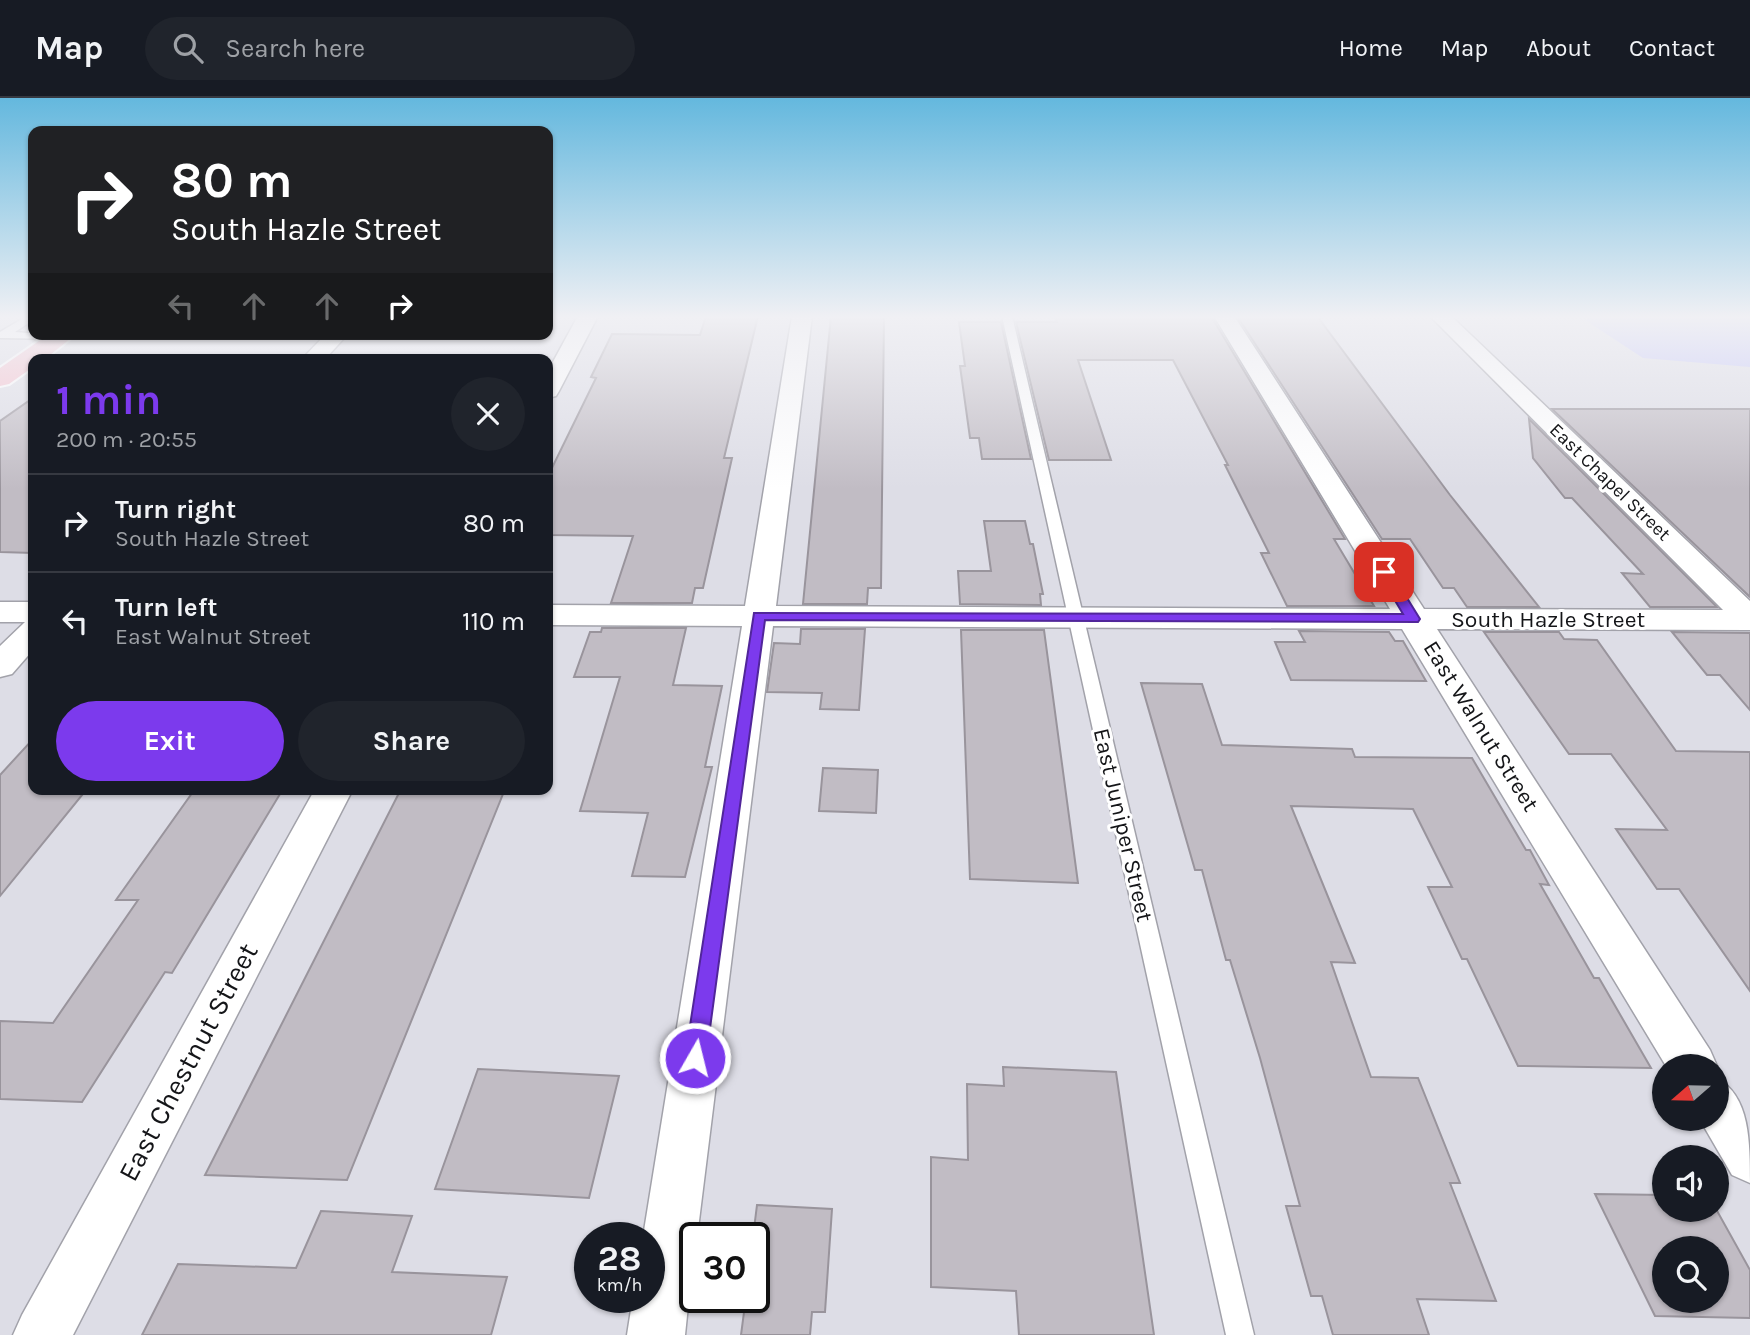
<!DOCTYPE html>
<html lang="en">
<head>
<meta charset="utf-8">
<style>
	body { margin:0; font-family:Karla,sans-serif; background:#20242c; color:#f1f3f6; height:100vh; display:flex; flex-direction:column; font-size:26px; white-space:nowrap }
	* { box-sizing:border-box; margin:0 }
	p { font-size:23px; color:#9ea1a6 }
	.icon { flex:none; width:38px; height:38px; fill:none; stroke:currentColor; stroke-width:2; stroke-linecap:round; stroke-linejoin:round }
	.map { position:relative; flex:1; overflow:hidden }
	.details { position:absolute; left:28px; top:256px; width:525px; height:441px; display:flex; flex-direction:column; background:#171b24; border-radius:14px; box-shadow:0 2px 5px #0004 }
	.details>* { flex:none }
	.hud { position:absolute; left:28px; top:28px; width:525px; height:214px; border-radius:14px; box-shadow:0 2px 5px #0004; background:#202124; color:#fff; overflow:hidden }
	.needle { width:46px; rotate:250deg }
	.controls { position:absolute; left:1652px; top:956px; display:grid; gap:14px }
	.controls a { display:grid; place-items:center; width:77px; height:77px; border-radius:50%; background:#171b24; box-shadow:0 2px 5px #0004; font-size:35px }
	.speed { position:absolute; left:574px; top:1124px; display:flex; gap:14px; font-size:35px; font-weight:700; text-align:center }
	.speed>* { display:grid; place-content:center; width:91px; height:91px; border-radius:50%; background:#171b24; box-shadow:0 2px 5px #0004; line-height:1 }
	.speed small { font-size:18px; font-weight:400 }
	.speed .limit { border:4px solid #111; border-radius:10px; background:#fff; color:#111 }
	.pin { position:absolute; display:grid; place-items:center; width:60px; height:60px; color:#fff; margin:-30px; border-radius:14px; box-shadow:0 4px 10px #0006 }
	.me { position:absolute; width:77px; margin:-38px; rotate:8deg; stroke-linejoin:round; filter:drop-shadow(0 0 5px #0008) }
	.turn { display:flex; align-items:center; gap:24px; height:147px; padding:0 28px; font-size:32px }
	.turn .icon { width:91px; height:91px; stroke-width:2.5 }
	.turn b { display:block; font-size:49px; line-height:60px }
	.lanes { display:flex; align-items:center; height:66px; padding:0 28px; background:#0003; justify-content:center; gap:35px; direction:ltr }
	.lanes .off { opacity:.35 }
	.round { display:grid; place-items:center; flex:none; width:74px; height:74px; border-radius:37px; background:#20242c }
	.headline { display:flex; align-items:center; justify-content:space-between; height:119px; padding:0 28px }
	h1 { font-size:42px; font-weight:700; line-height:52px; color:#7c3aed }
	.cta { display:flex; gap:14px; margin-top:auto; padding:14px 28px }
	.cta a { flex:1; height:80px; border-radius:42px; background:#7c3aed; color:#fff; font-size:28px; font-weight:700; line-height:80px; text-align:center }
	.cta a+a { background:#20242c; color:#f1f3f6 }
	ul { padding:0; list-style:none }
	li { display:flex; align-items:center; gap:21px; height:98px; padding:0 28px; border-top:2px solid #363941 }
	li div { flex:1 }
	li b { display:block; font-size:26px }
	li em { font-style:normal }
	header { display:flex; align-items:center; gap:42px; box-sizing:border-box; height:98px; padding:0 35px; background:#171b24; border-bottom:2px solid #363941 }
	header strong { font-size:33px }
	nav { display:flex; gap:38px; margin-inline-start:auto; font-size:24px }
	.search { width:490px; height:63px; background:#20242c; display:flex; align-items:center; gap:18px; box-sizing:border-box; padding:0 24px; border-radius:38px; color:#9ea1a6; font-size:26px }
	.map>svg:first-child { display:block }
	.green { fill:#c0c2fc }
	.building { fill:#c1bcc4; stroke:#99949c; stroke-width:2; fill-rule:evenodd }
	.lines { fill:none; stroke-linecap:round; stroke-linejoin:round }
	.service-casing { stroke:#a2a2aa; stroke-width:3 }
	.minor-casing { stroke:#a2a2aa; stroke-width:3 }
	.trunk-casing { stroke:#fff; stroke-width:4 }
	.service { fill:#fff; fill-rule:evenodd }
	.minor { fill:#fff; fill-rule:evenodd }
	.trunk { fill:#f8bcca; fill-rule:evenodd }
	.route { fill:#7c3aed; stroke:#51269a; stroke-width:2 }
	.labels { text-anchor:middle; dominant-baseline:central; stroke-width:6; stroke-linejoin:round; paint-order:stroke }
	.far-street-label { font-size:19px; fill:#141518; stroke:#fff }
	.street-label { font-size:23px; fill:#141518; stroke:#fff }
	.near-street-label { font-size:28px; fill:#141518; stroke:#fff }
</style>
</head>
<body>
<header>
<strong>Map</strong>
<div class="search"><svg class="icon" aria-label="search" viewBox="0 0 24 24"><circle cx="10" cy="10" r="6"/><path d="M15 15l6 6"/></svg>Search here</div>
<nav><a>Home</a><a>Map</a><a>About</a><a>Contact</a></nav>
</header>
<div class="map">
<svg width="1750" height="1237" viewBox="0 0 1750 1237">
	<rect width="100%" height="100%" fill="#dddde6"/>
	<path class="green" d="M 1601,218 L 1750,218 L 1750,269 L 1643,260 L 1585,222 Z"/>
	<path class="building" d="M 706,218 L 758,218 L 724,360 L 732,360 L 703,490 L 695,490 L 692,505 L 611,505 L 633,438 L 548,437 L 548,378 L 596,280 L 591,279 L 612,236 L 700,237 Z
		M 831,218 L 884,218 L 881,490 L 868,490 L 867,506 L 803,506 Z
		M 1055,218 L 1211,218 L 1345,441 L 1334,441 L 1374,508 L 1287,508 L 1261,455 L 1269,455 L 1225,367 L 1228,367 L 1173,262 L 1078,262 L 1111,362 L 1049,362 L 1016,224 L 1057,224 Z
		M 1237,218 L 1317,218 L 1450,397 L 1539,509 L 1467,509 L 1454,490 L 1443,490 L 1410,441 L 1382,441 Z
		M 959,224 L 1001,224 L 1031,361 L 982,361 L 979,340 L 970,340 L 960,268 L 965,268 Z
		M 33,300 L 33,455 L 0,454 L 0,323 Z
		M 1552,311 L 1750,311 L 1750,499 Z
		M 1529,321 L 1717,509 L 1650,509 L 1622,475 L 1643,476 L 1572,400 L 1565,400 L 1533,360 Z
		M 984,423 L 1025,423 L 1030,446 L 1033,446 L 1043,496 L 1040,496 L 1041,507 L 960,506 L 958,473 L 991,473 Z
		M 602,530 L 686,530 L 673,587 L 722,588 L 705,669 L 712,669 L 685,779 L 632,778 L 648,715 L 580,713 L 620,579 L 574,579 L 590,534 L 601,534 Z
		M 801,531 L 865,531 L 859,612 L 820,611 L 822,595 L 767,594 L 774,545 L 800,546 Z
		M 961,532 L 1044,532 L 1078,785 L 970,781 Z
		M 1299,533 L 1389,534 L 1395,543 L 1403,543 L 1426,583 L 1291,582 L 1275,544 L 1305,544 Z
		M 1484,534 L 1559,534 L 1564,541 L 1597,542 L 1676,653 L 1750,654 L 1750,893 L 1679,791 L 1657,791 L 1616,731 L 1667,732 L 1611,656 L 1569,656 Z
		M 1672,534 L 1750,535 L 1750,612 L 1720,577 L 1707,577 Z
		M 1141,585 L 1202,586 L 1222,647 L 1352,651 L 1355,659 L 1472,660 L 1526,752 L 1530,752 L 1549,787 L 1540,786 L 1594,880 L 1599,880 L 1651,970 L 1518,968 L 1467,861 L 1462,861 L 1428,789 L 1452,789 L 1413,711 L 1291,708 L 1355,865 L 1331,864 L 1371,979 L 1418,980 L 1460,1085 L 1450,1085 L 1496,1203 L 1417,1201 L 1429,1237 L 1333,1237 L 1322,1198 L 1311,1198 L 1286,1108 L 1300,1108 L 1260,960 L 1230,862 L 1226,862 L 1202,772 L 1195,772 Z
		M 33,641 L 33,691 L 87,691 L 0,798 L 0,677 Z
		M 823,670 L 878,672 L 876,715 L 819,713 Z
		M 195,691 L 283,691 L 172,875 L 165,874 L 82,1004 L 0,1001 L 0,923 L 53,925 L 138,802 L 116,802 Z
		M 401,691 L 505,691 L 347,1082 L 205,1077 Z
		M 1003,969 L 1116,974 L 1154,1237 L 1019,1237 L 1016,1193 L 931,1189 L 931,1059 L 968,1062 L 967,986 L 1004,988 Z
		M 478,971 L 619,978 L 589,1100 L 435,1091 Z
		M 1595,1096 L 1664,1097 L 1664,1111 L 1716,1111 L 1750,1172 L 1750,1220 L 1655,1218 ZM 1664,1150 L 1717,1150 L 1717,1202 L 1664,1202 Z
		M 757,1107 L 832,1111 L 825,1214 L 812,1214 L 810,1237 L 741,1237 L 746,1199 L 754,1199 L 753,1139 Z
		M 321,1113 L 412,1118 L 392,1174 L 507,1179 L 491,1237 L 142,1237 L 178,1166 L 296,1170 Z"/>
	<g class="lines">
		<g class="service-casing">
			<path id="service" d="M 27,218 L 33,218 L 33,222 L 15,234 L 68,238 L 63,241 L 0,240 L 0,234 Z
				M 1002,218 L 1012,218 L 1254,1237 L 1226,1237 Z"/>
		</g>
		<g class="minor-casing">
			<path id="minor" d="M 578,218 L 598,218 L 559,293 L 556,298 L 548,300 L 548,273 Z
				M 792,218 L 812,218 L 776,508 L 1390,511 L 1214,218 L 1234,218 L 1424,511 L 1723,512 L 1430,218 L 1451,218 L 1750,503 L 1750,532 L 1437,531 L 1710,952 L 1717,968 L 1666,968 L 1402,531 L 773,528 L 697,1139 L 695,1139 L 685,1237 L 627,1237 L 633,1199 L 649,1199 L 649,1139 L 643,1139 L 742,528 L 548,527 L 548,507 L 745,508 Z
				M 326,236 L 348,236 L 325,261 L 302,261 Z
				M 0,504 L 33,504 L 33,552 L 12,576 L 0,579 L 0,548 L 25,524 L 0,524 Z
				M 315,691 L 353,691 L 73,1237 L 13,1237 L 22,1217 Z
				M 1717,981 C 1750,997 1750,1045 1750,1085 L 1732,1077 L 1699,1020 L 1717,1020 Z"/>
		</g>
		<g class="trunk-casing">
			<path id="trunk" d="M 49,236 L 76,236 L 45,261 L 33,261 L 33,269 L 9,286 L 0,288 L 0,270 Z"/>
		</g>
		<use href="#service" class="service"/>
		<use href="#minor" class="minor"/>
		<use href="#trunk" class="trunk"/>
	</g>
	<linearGradient id="sky" x2="0" y2="1"><stop stop-color="#64b8de"/><stop offset="0.56" stop-color="#f0f0f4"/><stop offset="1" stop-color="#f0f0f4" stop-opacity="0"/></linearGradient>
	<rect width="1750" height="391" fill="url(#sky)"/>
	<path class="route" d="M 1384,470 L 1391,474 L 1420,521 L 1418,524 L 765,522 L 706,960 L 703,968 L 695,971 L 688,968 L 685,960 L 754,515 L 1403,516 L 1378,474 Z"/>
	<g class="labels">
		<g class="far-street-label">
			<text transform="translate(1610 384) rotate(44)">East Chapel Street</text>
		</g>
		<g class="street-label">
			<text x="1548" y="521">South Hazle Street</text>
			<text transform="translate(1481 628) rotate(58)">East Walnut Street</text>
			<text transform="translate(1123 727) rotate(77)">East Juniper Street</text>
		</g>
		<g class="near-street-label">
			<text transform="translate(188 964) rotate(-62)">East Chestnut Street</text>
		</g>
	</g>
</svg>
<div class="controls">
<a><svg class="needle" viewBox="-14 -14 28 28"><path d="M0-13l5 13h-10z" fill="#e53935"/><path d="M0 13l5-13h-10z" fill="#9ea1a6"/></svg></a>
<a><svg class="icon" aria-label="sound" viewBox="0 0 24 24"><path d="M4 9h4l5-4v14l-5-4H4zM17 9q2 3 0 6"/></svg></a>
<a><svg class="icon" aria-label="search" viewBox="0 0 24 24"><circle cx="10" cy="10" r="6"/><path d="M15 15l6 6"/></svg></a>
</div>
<div class="speed"><div>28<small>km/h</small></div><div class="limit">30</div></div>
<div class="pin" style="left:1384px;top:474px;background:#d93025"><svg class="icon" aria-label="arrive" viewBox="0 0 24 24"><path d="M6 21V4h12l-3 4 3 4H6"/></svg></div>
<svg class="me" style="left:695px;top:960px" viewBox="-20 -20 40 40"><circle r="17" fill="#7c3aed" stroke="#fff" stroke-width="3"/><path d="M0-11L8 9 0 5-8 9z" fill="#fff"/></svg>
<div class="hud">
<div class="turn"><svg class="icon" aria-label="right" viewBox="0 0 24 24"><path d="M7 20v-9h11M14 6l5 5-5 5"/></svg><div><b>80 m</b>South Hazle Street</div></div>
<div class="lanes"><svg class="icon off" aria-label="left" viewBox="0 0 24 24"><path d="M17 20v-9H6M10 6l-5 5 5 5"/></svg><svg class="icon off" aria-label="ahead" viewBox="0 0 24 24"><path d="M12 20V5M6 11l6-6 6 6"/></svg><svg class="icon off" aria-label="ahead" viewBox="0 0 24 24"><path d="M12 20V5M6 11l6-6 6 6"/></svg><svg class="icon" aria-label="right" viewBox="0 0 24 24"><path d="M7 20v-9h11M14 6l5 5-5 5"/></svg></div>
</div>
<section class="details">
<div class="headline"><div><h1>1 min</h1><p>200 m · 20:55</p></div><a class="round"><svg class="icon" aria-label="close" viewBox="0 0 24 24"><path d="M6 6l12 12M18 6L6 18"/></svg></a></div>
<ul>
<li><svg class="icon" aria-label="right" viewBox="0 0 24 24"><path d="M7 20v-9h11M14 6l5 5-5 5"/></svg><div><b>Turn right</b><p>South Hazle Street</p></div><em>80 m</em></li>
<li><svg class="icon" aria-label="left" viewBox="0 0 24 24"><path d="M17 20v-9H6M10 6l-5 5 5 5"/></svg><div><b>Turn left</b><p>East Walnut Street</p></div><em>110 m</em></li>
</ul>
<div class="cta"><a>Exit</a><a>Share</a></div>
</section>
</div>
</body>
</html>
